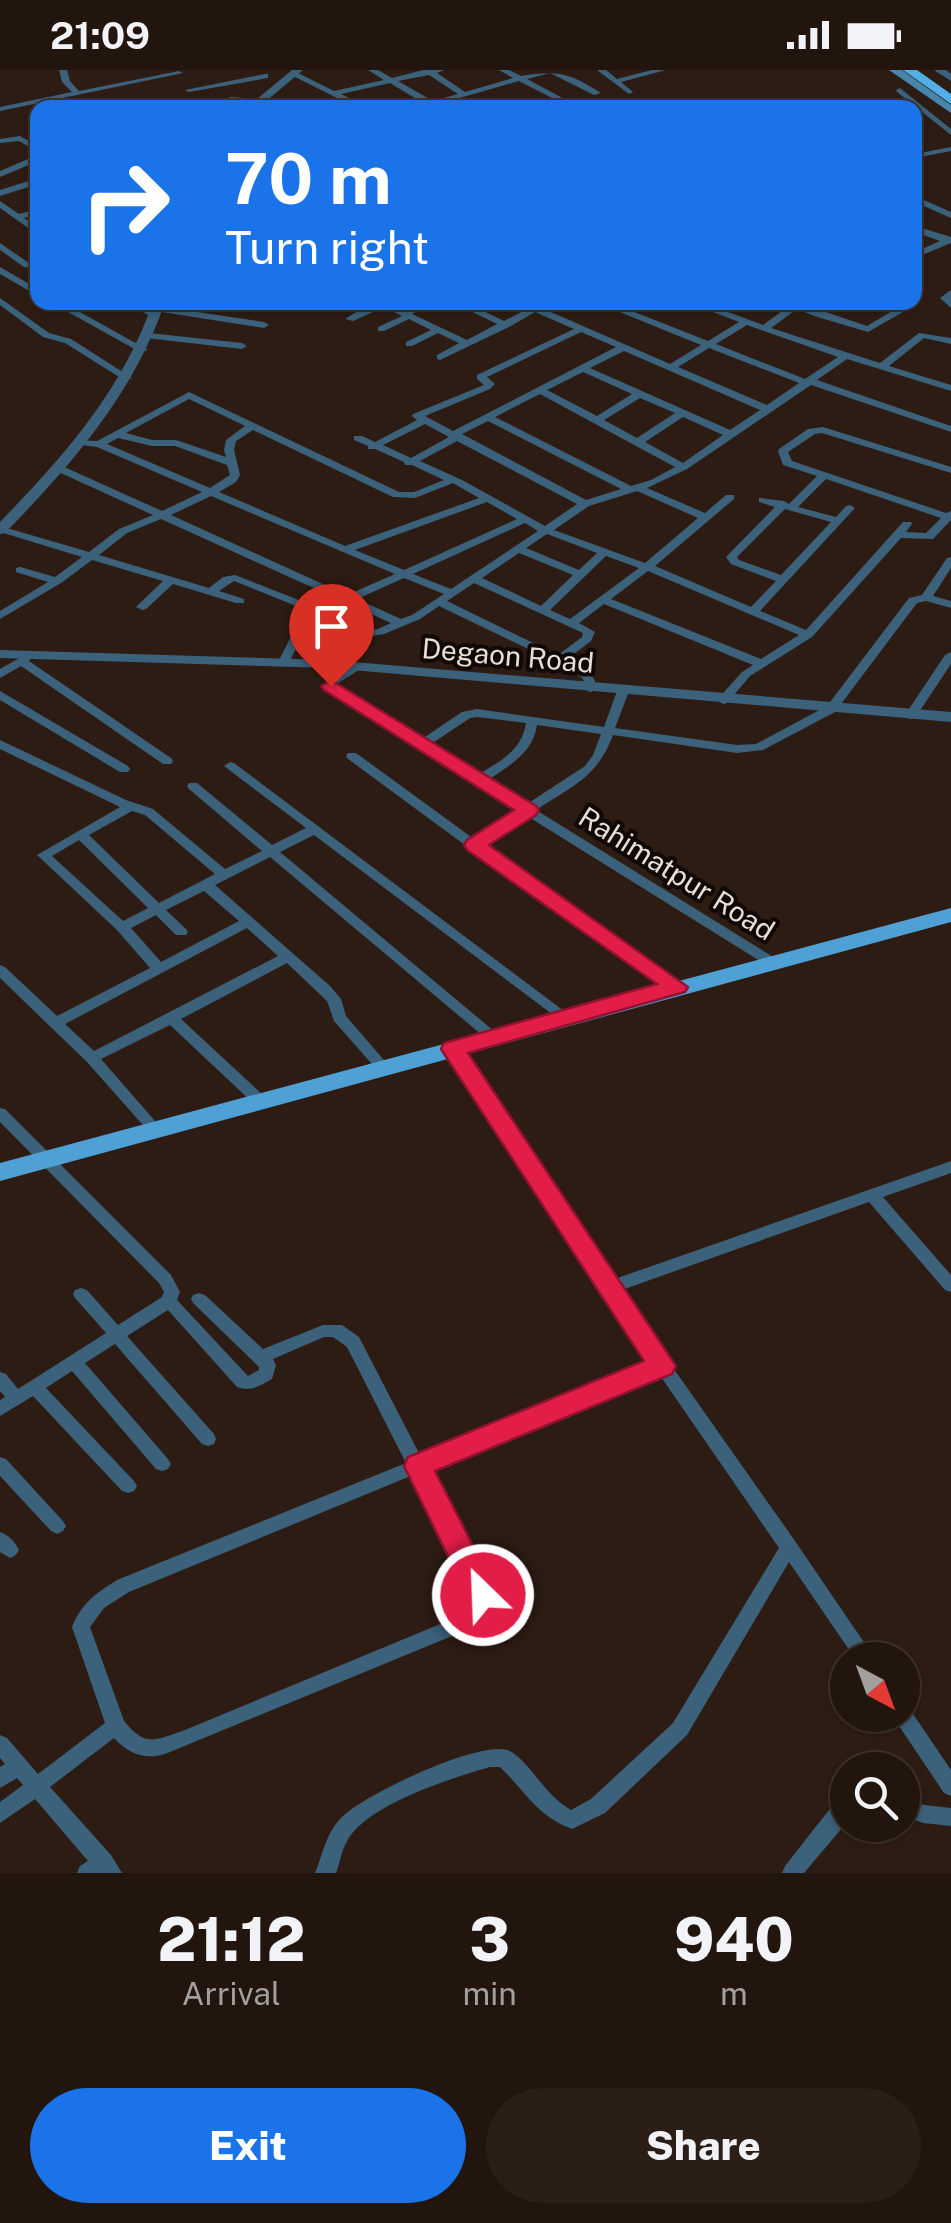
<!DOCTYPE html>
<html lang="en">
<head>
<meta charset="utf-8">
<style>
	body { margin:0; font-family:"Public Sans",sans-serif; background:#2a1e17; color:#f1f3f6; height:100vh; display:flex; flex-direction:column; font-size:38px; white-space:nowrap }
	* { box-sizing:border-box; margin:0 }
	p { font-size:32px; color:#a29f9e }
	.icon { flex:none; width:55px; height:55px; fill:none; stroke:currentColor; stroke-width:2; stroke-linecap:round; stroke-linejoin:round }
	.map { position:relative; height:1803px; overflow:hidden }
	.panel { display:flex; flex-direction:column; background:#22150e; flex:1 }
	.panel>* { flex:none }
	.banner { position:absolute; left:30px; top:30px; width:892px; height:210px; border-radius:20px; box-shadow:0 2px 8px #0004,0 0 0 2px #3f342e; background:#1a73e8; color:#fff; overflow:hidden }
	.needle { width:65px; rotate:139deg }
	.tools { position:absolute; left:830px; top:1572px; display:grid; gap:20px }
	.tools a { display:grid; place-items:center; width:90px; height:90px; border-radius:50%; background:#22150e; box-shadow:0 2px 8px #0004,0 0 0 2px #3f342e; font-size:50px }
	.pin { position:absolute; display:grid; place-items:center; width:85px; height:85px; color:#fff; margin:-102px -42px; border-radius:50% 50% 50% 0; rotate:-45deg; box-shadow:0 0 10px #0007 }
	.pin .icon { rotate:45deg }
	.me { position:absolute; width:110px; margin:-55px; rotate:336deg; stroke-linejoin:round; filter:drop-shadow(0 0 8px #0008) }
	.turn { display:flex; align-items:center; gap:35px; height:210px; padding:0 30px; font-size:45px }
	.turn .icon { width:130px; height:130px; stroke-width:2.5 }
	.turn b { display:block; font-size:70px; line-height:85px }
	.eta { display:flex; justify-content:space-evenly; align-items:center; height:170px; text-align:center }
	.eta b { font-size:60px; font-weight:800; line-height:70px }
	.action { display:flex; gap:20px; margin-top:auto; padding:20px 30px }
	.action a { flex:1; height:115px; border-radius:60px; background:#1a73e8; color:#fff; font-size:40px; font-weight:800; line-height:115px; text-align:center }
	.action a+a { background:#2a1e17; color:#f1f3f6 }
	.status { display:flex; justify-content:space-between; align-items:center; height:70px; padding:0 50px; background:#22150e; direction:ltr }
	.status svg { height:28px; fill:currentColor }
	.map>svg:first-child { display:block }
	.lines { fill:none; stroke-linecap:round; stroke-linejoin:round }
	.minor { fill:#3c617a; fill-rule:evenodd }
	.tertiary { fill:#3c617a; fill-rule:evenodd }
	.secondary { fill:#4885ad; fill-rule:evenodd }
	.primary { fill:#4fa1d5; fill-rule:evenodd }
	.trunk { fill:#52aee7; fill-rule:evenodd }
	.route { fill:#e11d48; stroke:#92132f; stroke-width:2.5 }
	.labels { text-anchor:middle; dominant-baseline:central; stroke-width:8; stroke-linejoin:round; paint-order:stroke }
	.street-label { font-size:28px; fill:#e9ddd7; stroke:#100805 }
</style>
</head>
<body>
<div class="status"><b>21:09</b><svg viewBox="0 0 49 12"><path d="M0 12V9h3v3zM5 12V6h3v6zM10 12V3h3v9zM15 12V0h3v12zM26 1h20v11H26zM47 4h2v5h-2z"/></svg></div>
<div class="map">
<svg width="951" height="1803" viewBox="0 0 951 1803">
	<rect width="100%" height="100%" fill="#2d1c13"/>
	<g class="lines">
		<path class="minor" d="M 59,0 L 67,0 L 70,11 L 79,21 L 179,1 L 183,3 L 0,41 L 0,37 L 72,22 L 62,12 Z
			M 368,0 L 378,0 L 392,8 L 423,0 L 444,0 L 437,3 L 465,22 L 513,8 L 499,0 L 509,0 L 521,6 C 557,0 570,3 601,23 L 594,25 L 550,3 L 527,9 L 581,38 L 570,38 L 558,32 L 543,38 L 530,38 L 552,28 L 519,11 L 439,34 L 442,38 L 428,36 L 390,13 L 341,24 L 369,38 L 358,38 L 345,32 L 328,38 L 315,38 L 339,29 L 289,4 L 296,2 L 334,21 L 384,10 ZM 429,5 L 458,24 L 433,31 L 398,11 Z
			M 597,0 L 606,0 L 617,9 L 652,0 L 666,0 L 621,12 L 633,22 L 629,24 Z
			M 265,4 L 268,4 L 268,8 L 189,22 L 185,20 Z
			M 900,18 L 951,59 L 951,65 L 897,22 L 896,20 Z
			M 231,27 L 259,29 L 263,31 L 259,33 L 231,31 L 209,38 L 194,38 Z
			M 145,29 L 155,38 L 146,38 L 143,34 L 134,38 L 121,38 Z
			M 20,66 L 38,76 L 38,82 L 19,71 L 0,73 L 0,69 Z
			M 951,77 L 951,81 L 915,88 L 915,84 Z
			M 35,86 L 38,86 L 38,91 L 0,107 L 0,101 Z
			M 35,109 L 38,109 L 38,114 L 0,126 L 0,120 Z
			M 915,126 L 951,142 L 951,148 L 915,132 Z
			M 0,131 L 19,144 L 38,139 L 38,144 L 24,148 L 38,157 L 38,165 L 0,138 Z
			M 915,156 L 951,167 L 951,173 L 915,188 L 915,182 L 940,171 L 915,162 Z
			M 0,173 L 29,193 L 38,193 L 38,199 L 24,197 L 0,180 Z
			M 0,197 L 38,219 L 38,226 L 0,204 Z
			M 951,220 L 951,238 L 940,228 Z
			M 0,228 L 49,263 L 71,269 L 132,308 L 124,310 L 65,273 L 43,267 L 0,235 Z
			M 915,229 L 919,232 L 917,234 L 868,262 L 814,246 L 797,239 L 771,258 L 880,293 L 919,263 L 951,268 L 951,274 L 924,268 L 889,296 L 951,315 L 951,321 L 847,289 L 817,310 L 951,356 L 951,362 L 811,315 L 687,399 L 647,418 L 705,443 L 726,425 L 734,425 L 734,429 L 655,496 L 751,537 L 776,511 L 731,494 L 726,487 L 775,437 L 759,432 L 759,428 L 784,431 L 789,434 L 817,406 L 783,395 L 778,381 L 779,379 L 808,359 L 823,357 L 951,397 L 951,403 L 822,363 L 815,364 L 788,382 L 792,391 L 946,443 L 951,441 L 951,450 L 933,469 L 901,468 L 812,567 L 750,606 L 727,633 L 723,634 L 717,630 L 742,602 L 753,595 L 604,534 L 579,553 L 595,562 L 591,571 L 567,589 C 582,596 594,601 597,618 L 591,622 L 587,621 L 583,609 L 574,601 L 439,536 L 420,549 L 384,564 L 346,570 L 315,594 L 307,594 L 307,590 L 339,565 L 378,559 L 391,553 L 161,449 L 127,463 L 99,485 L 209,518 L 223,507 L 235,505 L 304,532 L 313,547 L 288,594 L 280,594 L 278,592 L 301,547 L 296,536 L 234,511 L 219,521 L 244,529 L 244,533 L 236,533 L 173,514 L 146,539 L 142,540 L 136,537 L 138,535 L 163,511 L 92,490 L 61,513 L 0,549 L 0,541 L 48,512 L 16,502 L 16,498 L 20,497 L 55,507 L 82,487 L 0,462 L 0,456 L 89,482 L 119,459 L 153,445 L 54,400 L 54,396 L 62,396 L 162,441 L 202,422 L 97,377 L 74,374 L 74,370 L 97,371 L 189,322 L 399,422 L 414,422 L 444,410 L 412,395 L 405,395 L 404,392 L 375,379 L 368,379 L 368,376 L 354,370 L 354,366 L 362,366 L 375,372 L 417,350 L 412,346 L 413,344 L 484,315 L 477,309 L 477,305 L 574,259 L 535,242 L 509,257 L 440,290 L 437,289 L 437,285 L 459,273 L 438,263 L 412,276 L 406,276 L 406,272 L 431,260 L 409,249 L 384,261 L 378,261 L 378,257 L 402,246 L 384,237 L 353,251 L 345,249 C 370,234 378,228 405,240 L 421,232 L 433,232 L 412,244 L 467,270 L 497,254 L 452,232 L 465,232 L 504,251 L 527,239 L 515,232 L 528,232 L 670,294 L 701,275 L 595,232 L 609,232 L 708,271 L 739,252 L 687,232 L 701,232 L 763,255 L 789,236 L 782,232 L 797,232 L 818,239 L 829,232 L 840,232 L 826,242 L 867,256 L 907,232 L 915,232 ZM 747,255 L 838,287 L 805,309 L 716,274 ZM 581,262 L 616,277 L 453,361 L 425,346 L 490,319 L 495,314 L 487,307 ZM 709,278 L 799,313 L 767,335 L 678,297 ZM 624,281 L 760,340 L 730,360 L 590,298 ZM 583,302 L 632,324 L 597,346 L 547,320 ZM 540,324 L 675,397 L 651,410 L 631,416 L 495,347 ZM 640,328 L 675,343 L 637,368 L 604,350 ZM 189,329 L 245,356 L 226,370 L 224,380 L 226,387 L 176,370 L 152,370 L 126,363 ZM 683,347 L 723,365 L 683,393 L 645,372 ZM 488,351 L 621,419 L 586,430 L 462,364 ZM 425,354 L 449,367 L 411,388 L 383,375 ZM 253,360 L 393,427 L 415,428 L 453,413 L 479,428 L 345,476 L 219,422 L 236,412 L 240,405 L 234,380 L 236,371 ZM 118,368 L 152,376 L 175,376 L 227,395 L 230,405 L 210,418 L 107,374 ZM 457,371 L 577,434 L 545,456 L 462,410 L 420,391 ZM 826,409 L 941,448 L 926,463 L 906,462 L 912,454 L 911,452 L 903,452 L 806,560 L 760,541 L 855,438 L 850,435 L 846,436 L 836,447 L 798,437 ZM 637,421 L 698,448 L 645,493 L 554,460 L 589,436 ZM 211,426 L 395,504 L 347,525 L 171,445 ZM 487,432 L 517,449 L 404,500 L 355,480 ZM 785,439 L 831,452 L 781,505 L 739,490 L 737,487 ZM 525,453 L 538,461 L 451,519 L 413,504 ZM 547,464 L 597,483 L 579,500 L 526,478 ZM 519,483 L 573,505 L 541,536 L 482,508 ZM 606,486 L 639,498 L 570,549 L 550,540 ZM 648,501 L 799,565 L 761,589 L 611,529 ZM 404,508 L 444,524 L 412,545 L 401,549 L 357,529 ZM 474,513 L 583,563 L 582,567 L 558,585 L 447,531 Z
			M 50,232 L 62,232 L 148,280 L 140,282 Z
			M 127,232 L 139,232 L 159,245 L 151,247 Z
			M 158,236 L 264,252 L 269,255 L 264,258 L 155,241 L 155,237 Z
			M 149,263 L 242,273 L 247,276 L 242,279 L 146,268 L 144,266 Z
			M 951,487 L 951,498 L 933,526 L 951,531 L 951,538 L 926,531 L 917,533 L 835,642 L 763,680 L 737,683 L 613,665 C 597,708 572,716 536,740 L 778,890 L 780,893 L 778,896 L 768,896 L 527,746 L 483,775 L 682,914 L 684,917 L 682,920 L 677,922 L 469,778 L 348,689 L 346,686 L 348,683 L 356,683 L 474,769 L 518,740 L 417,678 L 326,618 L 328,609 L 354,594 L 362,594 L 362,598 L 338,613 L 338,617 L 422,669 L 462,642 L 477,639 L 604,657 L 617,621 L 623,617 L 629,621 L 615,658 L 737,675 L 756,674 L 827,636 L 909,528 L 922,525 L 947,488 ZM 477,647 L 526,653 C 522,680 501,691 479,704 L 431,674 L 470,648 ZM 537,655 L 601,664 L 593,685 L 585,696 L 527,734 L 488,710 C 510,695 533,683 537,655 Z
			M 951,582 L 951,594 L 917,645 L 911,649 L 907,648 L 905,645 L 945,585 Z
			M 25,585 L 31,588 L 29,591 L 171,688 L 173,691 L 171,694 L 163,694 L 21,596 L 0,608 L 0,599 Z
			M 0,621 L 128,696 L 130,699 L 128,702 L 120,702 L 0,630 Z
			M 0,670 L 126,730 L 153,739 L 225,799 L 262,781 L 189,719 L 187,716 L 189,713 L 197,713 L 272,775 L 306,758 L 224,696 L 230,692 L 234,693 L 572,947 L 565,952 L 560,950 L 314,765 L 280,782 L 501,967 L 499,971 L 489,971 L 270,787 L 215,815 L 330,916 L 341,929 L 346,946 L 389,996 L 387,1000 L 377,1000 L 334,951 L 327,931 L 287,893 L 181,949 L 264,1026 L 266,1030 L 264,1034 L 254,1034 L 170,955 L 101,989 L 162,1059 L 160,1063 L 150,1063 L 87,992 L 0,908 L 0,895 L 5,897 L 57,946 L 150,898 L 117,860 L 37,785 L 120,737 L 0,679 ZM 132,741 L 145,745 L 215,804 L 159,833 L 89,765 ZM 79,770 L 148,838 L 123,851 L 52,786 ZM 204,821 L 239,851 L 161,892 L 131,858 L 156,845 L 176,865 L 186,865 L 188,862 L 186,859 L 166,840 ZM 247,858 L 278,886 L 94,981 L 65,954 Z
			M 453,974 L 458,975 L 612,1210 L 951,1091 L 951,1103 L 883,1127 L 951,1205 L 951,1222 L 945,1220 L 869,1132 L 619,1221 L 795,1471 L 876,1590 L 856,1590 L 789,1492 L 687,1665 L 605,1743 L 572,1759 C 537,1746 526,1722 500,1697 L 490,1697 C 452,1708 364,1735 346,1773 C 341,1782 340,1793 336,1803 L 315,1803 C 323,1784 326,1763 341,1748 C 361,1726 484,1667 510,1681 C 532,1694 544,1725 571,1740 L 591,1729 L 673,1653 L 779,1478 L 659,1304 L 427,1399 L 492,1525 L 479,1546 L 457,1564 L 165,1684 C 144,1690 129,1684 114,1668 L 50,1717 L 111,1785 L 122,1803 L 77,1803 L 80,1796 L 88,1791 L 35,1729 L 0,1753 L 0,1732 L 23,1715 L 17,1708 L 0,1718 L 0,1697 L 5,1694 L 0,1688 L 0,1665 L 7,1668 L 38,1704 L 105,1653 L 72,1557 C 81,1534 96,1523 117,1510 L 406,1393 L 347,1277 L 333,1267 L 324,1267 L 273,1289 L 276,1295 L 272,1309 C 259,1316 252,1322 237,1317 L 168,1240 L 127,1266 L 214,1364 L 216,1369 L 214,1374 L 208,1376 L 202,1374 L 115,1274 L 85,1293 L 168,1389 L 171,1394 L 168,1399 L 162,1401 L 156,1399 L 72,1301 L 46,1318 L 134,1411 L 137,1416 L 134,1421 L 128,1423 L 122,1421 L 33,1326 L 0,1346 L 0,1330 L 5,1327 L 0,1321 L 0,1302 L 6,1304 L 18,1319 L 106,1263 L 75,1228 L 73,1224 L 75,1220 L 81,1218 L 87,1220 L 118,1255 L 162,1227 L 164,1222 L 159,1213 L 0,1052 L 0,1038 L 5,1039 L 171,1205 L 180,1222 L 177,1230 L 248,1306 L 259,1300 L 259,1297 L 193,1233 L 191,1229 L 193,1225 L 199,1223 L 205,1225 L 263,1279 L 323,1255 L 342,1255 L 359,1267 L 421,1387 L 651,1293 L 448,983 L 446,979 ZM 413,1405 L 473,1524 L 467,1534 L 445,1552 L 185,1660 C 155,1670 146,1678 124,1651 L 90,1557 L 104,1538 L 129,1522 Z
			M 0,1387 L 6,1389 L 63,1451 L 66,1456 L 63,1461 L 57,1464 L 51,1461 L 0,1406 Z
			M 0,1462 C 9,1465 15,1472 19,1480 L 16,1485 L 10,1488 L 0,1482 Z
			M 902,1635 L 909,1638 L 951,1700 L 951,1726 L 944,1723 L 895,1650 L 893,1645 L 902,1645 Z
			M 902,1726 L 924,1735 L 951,1738 L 951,1756 L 923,1753 L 902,1745 Z
			M 848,1730 L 848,1751 L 804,1803 L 782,1803 L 785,1796 L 829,1740 Z"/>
		<path class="tertiary" d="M 292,0 L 303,0 L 258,38 L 246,38 Z
			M 934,0 L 946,0 L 951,4 L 951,11 Z
			M 153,232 L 165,232 C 133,325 72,394 5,463 L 0,464 L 0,452 C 64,386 122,321 153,232 Z
			M 0,580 L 329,590 L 951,642 L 951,652 L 329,598 L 0,588 Z"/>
		<path class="secondary" d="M 889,0 L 902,0 L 951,35 L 951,43 Z"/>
		<path class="primary" d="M 951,838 L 951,852 L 0,1111 L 0,1093 Z"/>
		<path class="trunk" d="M 903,0 L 917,0 L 951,24 L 951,34 Z"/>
	</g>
	<path class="route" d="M 331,610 L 536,736 L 539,740 L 536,745 L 489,775 L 688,917 L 685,922 L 468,983 L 676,1296 L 672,1304 L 435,1401 L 498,1525 L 493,1535 L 483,1538 L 472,1535 L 404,1396 L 408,1387 L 644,1291 L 441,979 L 444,973 L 657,914 L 467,780 L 464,775 L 467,770 L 514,740 L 324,620 L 321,616 Z"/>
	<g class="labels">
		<g class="street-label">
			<text transform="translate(508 585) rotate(5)">Degaon Road</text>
			<text transform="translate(677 803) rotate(32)">Rahimatpur Road</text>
		</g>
	</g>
</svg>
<div class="tools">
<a><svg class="needle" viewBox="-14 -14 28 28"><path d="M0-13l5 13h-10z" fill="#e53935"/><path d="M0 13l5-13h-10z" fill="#a29f9e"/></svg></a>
<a><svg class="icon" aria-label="search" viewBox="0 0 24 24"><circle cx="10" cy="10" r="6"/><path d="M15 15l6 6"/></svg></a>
</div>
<div class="pin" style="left:331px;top:616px;background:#d93025"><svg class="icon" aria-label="arrive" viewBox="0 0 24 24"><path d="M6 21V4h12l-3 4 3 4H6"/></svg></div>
<svg class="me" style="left:483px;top:1525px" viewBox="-20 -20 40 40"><circle r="17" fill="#e11d48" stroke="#fff" stroke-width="3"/><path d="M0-11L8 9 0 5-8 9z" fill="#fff"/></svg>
<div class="banner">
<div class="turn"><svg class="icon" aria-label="right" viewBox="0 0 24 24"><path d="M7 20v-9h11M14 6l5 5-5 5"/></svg><div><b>70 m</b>Turn right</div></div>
</div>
</div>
<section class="panel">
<div class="eta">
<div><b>21:12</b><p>Arrival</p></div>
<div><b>3</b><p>min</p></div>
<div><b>940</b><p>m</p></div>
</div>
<div class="action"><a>Exit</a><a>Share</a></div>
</section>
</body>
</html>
